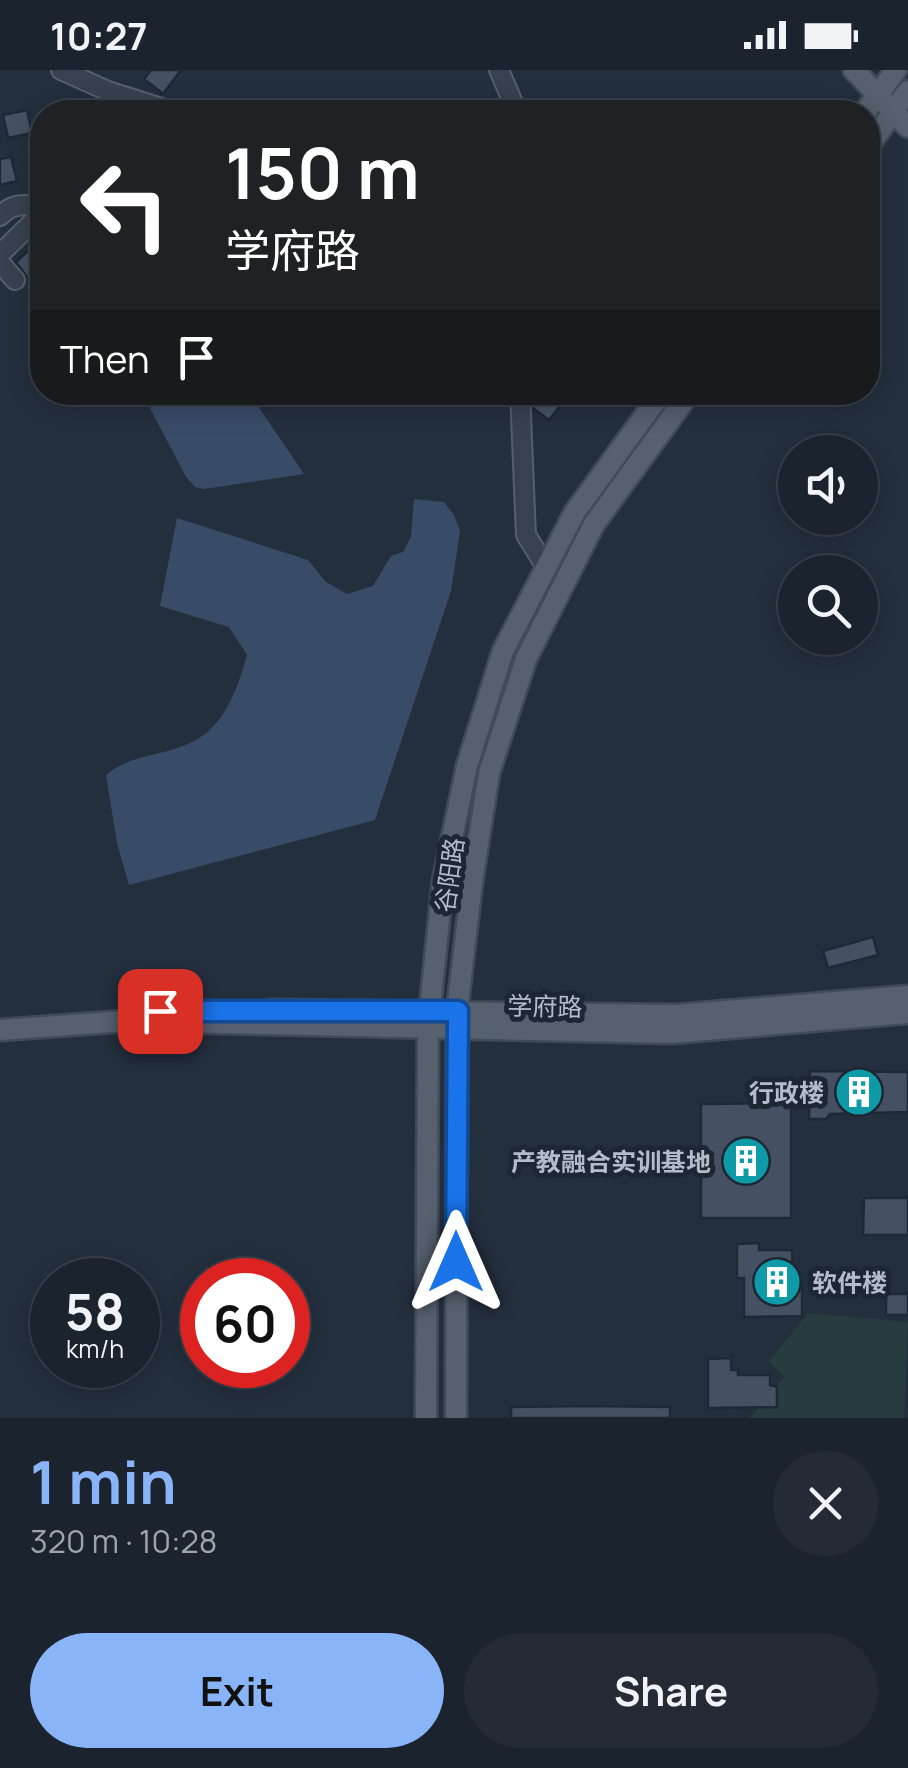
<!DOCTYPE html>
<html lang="en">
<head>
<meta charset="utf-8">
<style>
	body { margin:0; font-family:Manrope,"Noto Sans SC",sans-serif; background:#242b36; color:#f1f3f6; height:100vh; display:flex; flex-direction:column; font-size:38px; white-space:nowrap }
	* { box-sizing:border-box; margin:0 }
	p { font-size:32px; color:#a0a4aa }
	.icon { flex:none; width:55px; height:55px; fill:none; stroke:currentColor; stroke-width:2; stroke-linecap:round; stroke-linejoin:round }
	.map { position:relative; height:1348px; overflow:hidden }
	.sheet { display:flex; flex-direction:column; background:#1b232e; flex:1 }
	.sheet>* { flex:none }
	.banner { position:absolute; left:30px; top:30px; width:850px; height:305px; border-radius:40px; box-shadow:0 5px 25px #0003,0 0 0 2px #39404a; background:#202124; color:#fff; overflow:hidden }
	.fabs { position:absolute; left:778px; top:365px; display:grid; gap:20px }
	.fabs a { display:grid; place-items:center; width:100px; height:100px; border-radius:50%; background:#1b232e; box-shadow:0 5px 25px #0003,0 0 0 2px #39404a; font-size:50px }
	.speed { position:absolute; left:30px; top:1188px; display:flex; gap:20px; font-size:50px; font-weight:700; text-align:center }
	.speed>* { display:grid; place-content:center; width:130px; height:130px; border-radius:50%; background:#1b232e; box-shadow:0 5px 25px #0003,0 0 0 2px #39404a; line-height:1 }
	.speed small { font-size:25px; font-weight:400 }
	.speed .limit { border:15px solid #d22; background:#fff; color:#111 }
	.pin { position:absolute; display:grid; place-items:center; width:85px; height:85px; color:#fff; margin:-42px; border-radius:20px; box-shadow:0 5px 15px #0006 }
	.me { position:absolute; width:110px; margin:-55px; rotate:0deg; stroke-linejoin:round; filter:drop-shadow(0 0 8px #0008) }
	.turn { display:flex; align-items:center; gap:35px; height:210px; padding:0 30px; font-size:45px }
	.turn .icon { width:130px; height:130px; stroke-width:2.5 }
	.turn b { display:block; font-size:70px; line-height:85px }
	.then { display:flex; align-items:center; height:95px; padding:0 30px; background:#0003; gap:20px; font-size:38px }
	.round { display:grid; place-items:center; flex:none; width:105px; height:105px; border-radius:52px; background:#242b36 }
	.summary { display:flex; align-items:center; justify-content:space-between; height:170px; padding:0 30px }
	h1 { font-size:60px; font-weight:700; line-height:75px; color:#8ab4f8 }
	.button { display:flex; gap:20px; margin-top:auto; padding:20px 30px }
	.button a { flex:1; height:115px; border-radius:60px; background:#8ab4f8; color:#111; font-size:40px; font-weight:700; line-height:115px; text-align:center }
	.button a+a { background:#242b36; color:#f1f3f6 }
	.status { display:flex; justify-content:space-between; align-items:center; height:70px; padding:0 50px; background:#1b232e; direction:ltr }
	.status svg { height:28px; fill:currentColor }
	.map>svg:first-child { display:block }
	.green { fill:#263c3f }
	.water { fill:#394c67 }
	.building { fill:#455162; stroke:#1f2835; stroke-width:2.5 }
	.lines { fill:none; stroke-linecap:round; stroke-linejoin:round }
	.minor-casing { stroke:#565f6c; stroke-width:22 }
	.major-casing { stroke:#414a57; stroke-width:25 }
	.minor { stroke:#38414e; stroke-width:18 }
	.major { stroke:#56606e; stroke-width:20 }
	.route-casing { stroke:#114b97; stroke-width:25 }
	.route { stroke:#1a73e8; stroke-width:18 }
	.labels { text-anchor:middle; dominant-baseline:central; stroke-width:10; stroke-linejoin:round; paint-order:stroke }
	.street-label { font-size:25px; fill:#b4bcc9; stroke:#1d2633 }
	.poi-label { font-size:25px; font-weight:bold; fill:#b4bcc9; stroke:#1d2633; text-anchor:end }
</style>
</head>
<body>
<div class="status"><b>10:27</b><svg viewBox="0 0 49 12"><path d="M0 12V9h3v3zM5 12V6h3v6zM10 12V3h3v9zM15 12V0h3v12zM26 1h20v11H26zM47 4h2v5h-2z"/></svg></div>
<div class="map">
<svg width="908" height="1348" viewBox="0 0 908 1348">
	<rect width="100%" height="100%" fill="#242f3e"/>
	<path class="green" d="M 808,1243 L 908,1252 L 904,1348 L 749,1348 L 784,1307 L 769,1291 Z"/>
	<path class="water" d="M 142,323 L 249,323 L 304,404 L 204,419 L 195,417 L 186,407 Z
		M 414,429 L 444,432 L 454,445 L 460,461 L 451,521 L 375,750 L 129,815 L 117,773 L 106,705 C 129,685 161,686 188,674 C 224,659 237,620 247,585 L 229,557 L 160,536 L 177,448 L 308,490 L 326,512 L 347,524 L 373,516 L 391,486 L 403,482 L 411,467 Z"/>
	<path class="building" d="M 151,0 L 181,0 L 163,24 L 144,9 Z
		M 27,40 L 32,63 L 8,68 L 3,45 Z
		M 11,87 L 17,111 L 0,115 L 0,89 Z
		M 30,179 L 42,193 L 42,206 L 33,215 L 16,192 Z
		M 540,322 L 571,322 L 549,350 L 533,338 L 533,331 Z
		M 873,867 L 878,885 L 828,898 L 823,881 Z
		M 810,1001 L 908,1002 L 908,1042 L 830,1044 L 826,1049 L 809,1049 Z
		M 791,1033 L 791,1148 L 701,1148 L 701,1034 Z
		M 864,1128 L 908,1128 L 908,1165 L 863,1165 Z
		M 759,1173 L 759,1180 L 792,1180 L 793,1216 L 802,1216 L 802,1246 L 744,1247 L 744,1208 L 737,1208 L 737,1174 Z
		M 886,1224 L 908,1224 L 908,1245 L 886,1245 Z
		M 731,1288 L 731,1300 L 738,1300 L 738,1305 L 770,1305 L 770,1315 L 777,1317 L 777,1337 L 708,1338 L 708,1289 Z
		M 586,1336 L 670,1337 L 670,1348 L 511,1348 L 511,1337 Z"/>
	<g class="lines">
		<g class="minor-casing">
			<path id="minor" d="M 61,0 L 108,21 L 174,42
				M 499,0 L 517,42
				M 0,146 C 12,133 27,133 42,139
				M 0,184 L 42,143
				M 0,193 L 15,210
				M 520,322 L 526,465 L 546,497"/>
		</g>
		<g class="major-casing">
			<path id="major" d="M 854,0 L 908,57
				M 865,42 L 896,0
				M 868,77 L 908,21
				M 271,940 L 676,945 L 908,926
				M 0,960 L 126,951 L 671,963 L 908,943
				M 426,1348 L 428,957 L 443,811 L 467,696 L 503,581 L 575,442 L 662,322
				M 456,1348 L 457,941 L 472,812 L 489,703 L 526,589 L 594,454 L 690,322"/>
		</g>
		<use href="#minor" class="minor"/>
		<use href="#major" class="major"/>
	</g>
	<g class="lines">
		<g class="route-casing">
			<path id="route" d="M 160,941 L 458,941 L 456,1192"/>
		</g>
		<use href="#route" class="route"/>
	</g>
	<defs>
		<g id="building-disc" transform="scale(2.5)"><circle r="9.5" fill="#0f9aa8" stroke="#1d2633"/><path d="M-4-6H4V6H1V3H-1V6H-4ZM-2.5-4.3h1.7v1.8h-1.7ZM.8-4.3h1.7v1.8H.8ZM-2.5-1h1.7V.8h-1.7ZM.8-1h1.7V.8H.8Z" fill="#fff"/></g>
	</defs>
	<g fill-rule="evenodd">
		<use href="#building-disc" x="859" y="1022"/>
		<use href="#building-disc" x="746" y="1091"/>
		<use href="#building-disc" x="777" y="1212"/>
	</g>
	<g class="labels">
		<g class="street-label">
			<text transform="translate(449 805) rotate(-82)">谷阳路</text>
			<text transform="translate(545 936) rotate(1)">学府路</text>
		</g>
		<g class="poi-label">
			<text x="824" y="1022">行政楼</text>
			<text x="711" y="1091">产教融合实训基地</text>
			<text x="812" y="1212" text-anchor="start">软件楼</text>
		</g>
	</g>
</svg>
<div class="fabs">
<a><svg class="icon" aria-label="sound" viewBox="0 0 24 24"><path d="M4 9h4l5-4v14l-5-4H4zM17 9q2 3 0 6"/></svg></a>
<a><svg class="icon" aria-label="search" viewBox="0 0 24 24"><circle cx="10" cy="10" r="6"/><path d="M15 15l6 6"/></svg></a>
</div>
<div class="speed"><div>58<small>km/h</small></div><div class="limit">60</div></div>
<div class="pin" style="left:160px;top:941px;background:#d93025"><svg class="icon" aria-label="arrive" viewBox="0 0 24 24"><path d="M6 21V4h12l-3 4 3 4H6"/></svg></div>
<svg class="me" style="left:456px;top:1192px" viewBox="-20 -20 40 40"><path d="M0-17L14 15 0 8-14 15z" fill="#1a73e8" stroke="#fff" stroke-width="4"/></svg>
<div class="banner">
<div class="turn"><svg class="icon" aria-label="left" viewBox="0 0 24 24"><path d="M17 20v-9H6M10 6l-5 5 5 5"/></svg><div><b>150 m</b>学府路</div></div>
<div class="then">Then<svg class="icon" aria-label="arrive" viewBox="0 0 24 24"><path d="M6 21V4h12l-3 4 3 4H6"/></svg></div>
</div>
</div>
<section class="sheet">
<div class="summary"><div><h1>1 min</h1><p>320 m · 10:28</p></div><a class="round"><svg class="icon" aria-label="close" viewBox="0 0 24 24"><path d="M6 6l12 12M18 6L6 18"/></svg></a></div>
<div class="button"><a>Exit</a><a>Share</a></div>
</section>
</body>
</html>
